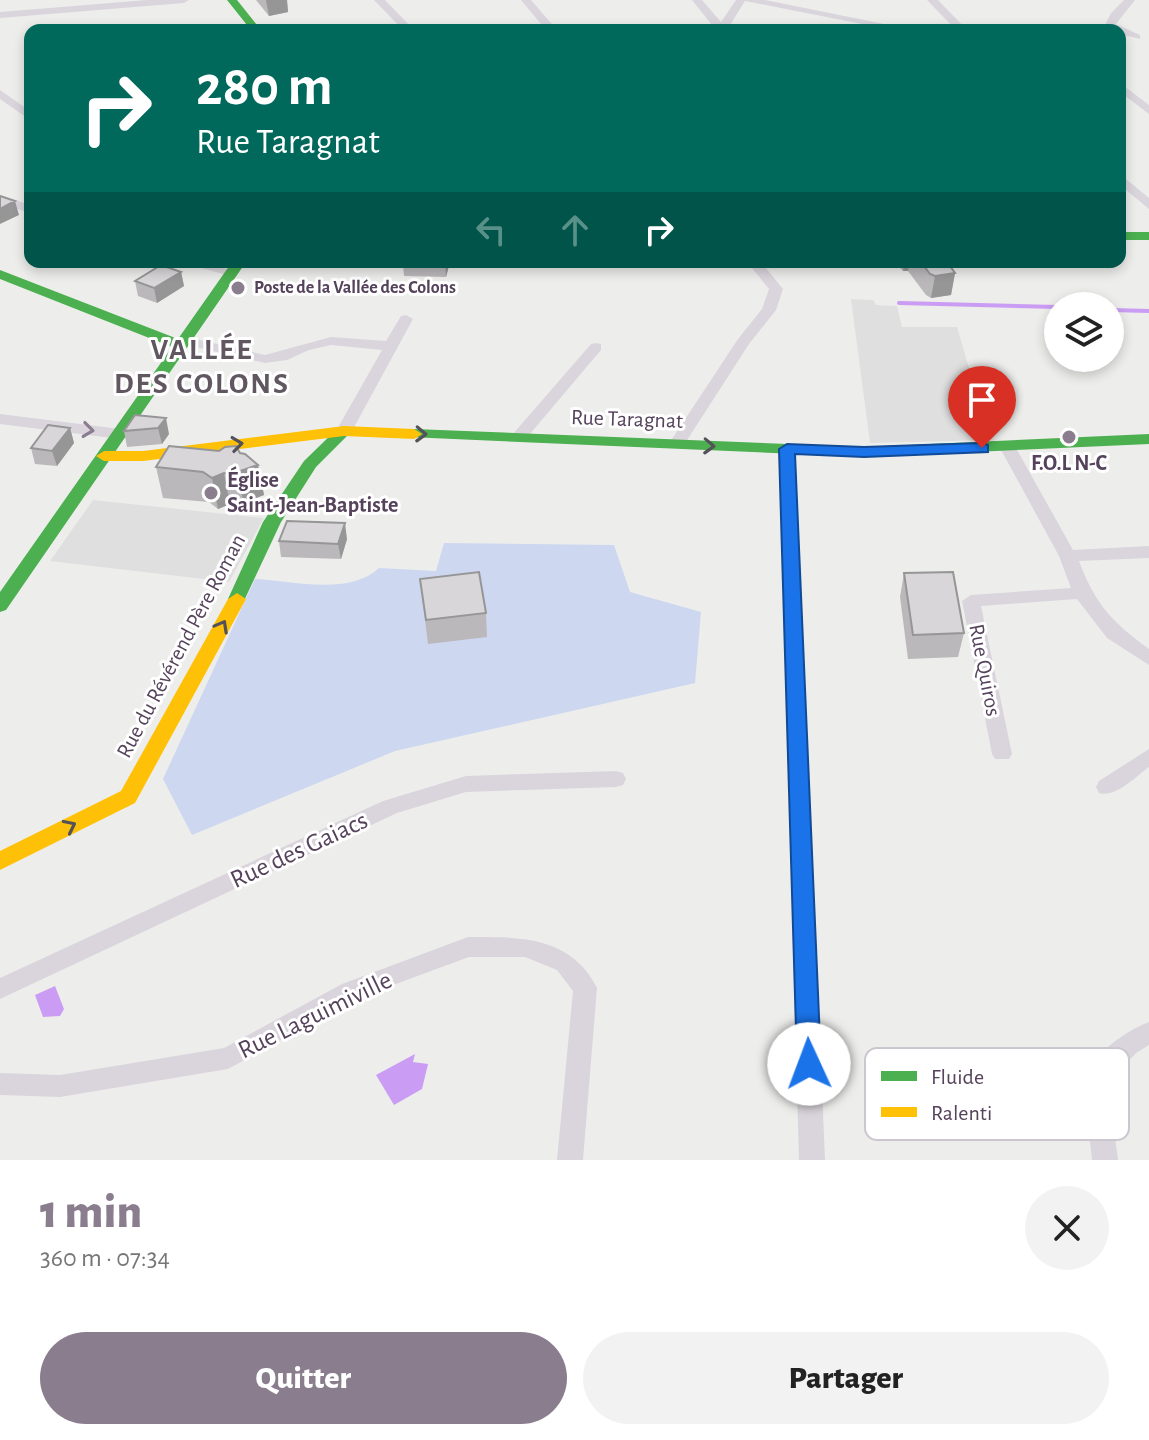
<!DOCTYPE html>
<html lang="fr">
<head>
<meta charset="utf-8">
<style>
	body { margin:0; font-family:"Alegreya Sans",sans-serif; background:#f2f2f2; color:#222; height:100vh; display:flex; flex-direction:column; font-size:30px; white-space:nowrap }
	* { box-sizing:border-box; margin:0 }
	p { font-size:26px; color:#767676 }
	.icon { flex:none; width:44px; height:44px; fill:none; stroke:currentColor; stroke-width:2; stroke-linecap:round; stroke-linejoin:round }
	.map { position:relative; height:1160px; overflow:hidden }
	.side { display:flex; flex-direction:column; background:#fff; flex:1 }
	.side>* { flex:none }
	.banner { position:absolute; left:24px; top:24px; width:1102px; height:244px; border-radius:16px; box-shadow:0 4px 12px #0003; background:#00695c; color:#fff; overflow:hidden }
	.tools { position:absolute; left:1044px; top:292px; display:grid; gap:16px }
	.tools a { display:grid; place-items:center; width:80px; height:80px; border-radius:50%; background:#fff; box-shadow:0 4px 12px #0003; font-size:40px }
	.pin { position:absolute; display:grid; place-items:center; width:68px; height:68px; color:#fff; margin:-82px -34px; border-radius:50% 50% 50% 0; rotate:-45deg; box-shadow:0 0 8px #0007 }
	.pin .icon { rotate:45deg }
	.me { position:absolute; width:88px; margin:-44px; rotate:358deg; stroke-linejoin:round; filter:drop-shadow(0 0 6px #0008) }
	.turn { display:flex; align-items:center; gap:28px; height:168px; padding:0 40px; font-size:36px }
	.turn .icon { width:104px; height:104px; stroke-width:2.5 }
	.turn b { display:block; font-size:56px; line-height:68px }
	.lanes { display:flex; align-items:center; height:76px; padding:0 40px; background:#0003; justify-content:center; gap:40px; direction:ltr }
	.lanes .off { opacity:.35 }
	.round { display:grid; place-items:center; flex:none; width:84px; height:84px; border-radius:42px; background:#f2f2f2 }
	.overview { display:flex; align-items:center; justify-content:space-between; height:136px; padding:0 40px }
	h1 { font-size:48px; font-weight:800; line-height:60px; color:#8a7e8e }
	.primary-button { display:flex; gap:16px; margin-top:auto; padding:16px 40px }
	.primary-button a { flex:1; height:92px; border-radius:48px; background:#8a7e8e; color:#fff; font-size:32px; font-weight:800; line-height:92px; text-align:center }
	.primary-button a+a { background:#f2f2f2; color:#222 }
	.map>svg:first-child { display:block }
	.education { fill:#dfdfdf }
	.green { fill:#cdd7f0 }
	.water { fill:#ca9cf3 }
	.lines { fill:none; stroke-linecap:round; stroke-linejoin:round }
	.stream { stroke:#ca9cf3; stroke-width:4 }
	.street { fill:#dad5dc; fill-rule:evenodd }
	.fast { fill:#4caf50; fill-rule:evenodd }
	.slow { fill:#ffc107; fill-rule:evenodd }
	.wall { fill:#bab8ba }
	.shaded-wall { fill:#979697 }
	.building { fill:#d8d6d8; stroke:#979697; stroke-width:2 }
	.oneway { stroke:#8a7d8f }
	.oneway2 { stroke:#545259 }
	.route { fill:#1a73e8; stroke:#114b97; stroke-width:2 }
	.poi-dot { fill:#8a7e8e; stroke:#fff; stroke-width:3 }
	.labels { text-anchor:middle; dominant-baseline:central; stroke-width:6; stroke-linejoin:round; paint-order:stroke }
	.far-poi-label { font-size:18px; font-weight:bold; fill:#55425b; stroke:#fff; text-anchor:start }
	.street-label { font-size:22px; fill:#55425b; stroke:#fff }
	.poi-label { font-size:22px; font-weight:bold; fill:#55425b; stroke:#fff }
	.near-street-label { font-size:26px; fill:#55425b; stroke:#fff }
	.district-label { font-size:30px; font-weight:bold; letter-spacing:2px; fill:#605761; stroke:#fff }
	.key { fill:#fff; stroke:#ccc6ce; stroke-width:2 }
	.key-label { font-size:22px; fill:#55425b }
</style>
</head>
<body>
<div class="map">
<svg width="1149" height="1160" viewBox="0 0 1149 1160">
	<rect width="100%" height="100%" fill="#edeeec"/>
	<path class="education" d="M 851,299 L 873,300 L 876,305 L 897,306 L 902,327 L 957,327 L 990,440 L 870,443 Z
		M 93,500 L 264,518 L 229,582 L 50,561 Z"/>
	<path class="green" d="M 444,543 L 614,545 L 630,592 L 701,612 L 695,683 L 395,751 L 192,835 L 163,779 L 255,579 C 293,581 349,596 379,568 L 436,571 Z"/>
	<path class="water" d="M 55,986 L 64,1009 L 60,1016 L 43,1017 L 35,995 Z
		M 415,1054 L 413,1062 L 428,1064 L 422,1089 L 394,1105 L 376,1075 Z"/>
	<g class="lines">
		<path class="stream" d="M 899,303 L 1058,307
			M 1110,310 L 1149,311"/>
		<path class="street" d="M 147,0 L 189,0 L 184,3 L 0,18 L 0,12 Z
			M 374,0 L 385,0 L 414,30 L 403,30 Z
			M 521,0 L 531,0 L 557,30 L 546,30 Z
			M 692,0 L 702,0 L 721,22 L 736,0 L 765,0 L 914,30 L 892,30 L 745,1 L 727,30 L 716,30 Z
			M 927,0 L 938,0 L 967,30 L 956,30 Z
			M 1124,0 L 1135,0 L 1116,24 L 1140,35 L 1140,39 L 1120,34 L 1120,30 L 1112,30 L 1105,25 L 1111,13 Z
			M 1120,83 L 1149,105 L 1149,114 L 1120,92 Z
			M 0,90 L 30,111 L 30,120 L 0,99 Z
			M 30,157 L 30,170 L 24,166 L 26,158 Z
			M 1120,174 L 1149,198 L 1149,209 L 1120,185 Z
			M 0,195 L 30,205 L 30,213 L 0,203 Z
			M 181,262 L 205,262 L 237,272 L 230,276 Z
			M 747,262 L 761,262 L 783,289 L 776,310 L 749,344 L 682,448 L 670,448 L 668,445 L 738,339 L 762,309 L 769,289 Z
			M 406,315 L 413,319 L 352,431 L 344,436 L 336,431 L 382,350 L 331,345 L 309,350 L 287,360 L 265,363 L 178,343 L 176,340 L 183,336 L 265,355 L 331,337 L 386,341 L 401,316 Z
			M 596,343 L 601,344 L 601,350 L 524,441 L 512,441 L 510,438 L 512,435 L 591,344 Z
			M 0,414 L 120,429 L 128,434 L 120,439 L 0,424 Z
			M 1008,443 L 1016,448 L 1073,550 L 1149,546 L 1149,558 L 1079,561 C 1095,604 1112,622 1149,649 L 1149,665 L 1107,638 L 1077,599 L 981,606 L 1012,754 L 1009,759 L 995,759 L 992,754 L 962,601 L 971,595 L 1071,588 L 1059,556 L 1000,448 Z
			M 787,444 L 795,449 L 825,1160 L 799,1160 L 779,449 Z
			M 1149,749 L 1149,767 C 1135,777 1116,798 1099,793 L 1096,787 L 1099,781 Z
			M 616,771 L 623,773 L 626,779 L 623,785 L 616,787 L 466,792 L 397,813 L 0,999 L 0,978 L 383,801 L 466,776 Z
			M 468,937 C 518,937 571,935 597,988 L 583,1160 L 557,1160 L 573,991 L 557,970 L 525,957 L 469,957 L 358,998 L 228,1069 L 60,1097 L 0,1095 L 0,1073 L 60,1075 L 224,1048 L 342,984 Z
			M 1149,1022 L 1149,1045 L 1136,1053 L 1108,1083 L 1118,1160 L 1092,1160 L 1083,1080 C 1094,1054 1123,1032 1149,1022 Z"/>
		<path class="fast" d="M 227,0 L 237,0 L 261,30 L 251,30 Z
			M 1120,232 L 1149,232 L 1149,240 L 1120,240 Z
			M 232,262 L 246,262 L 6,610 L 0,612 L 0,592 L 172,347 L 0,279 L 0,270 L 178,339 Z
			M 344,426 L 352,431 L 316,467 L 281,522 L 243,603 L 231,603 L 228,599 L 263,522 L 304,461 L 338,428 Z
			M 414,429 L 864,447 L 1149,434 L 1149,444 L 864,457 L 408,437 L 406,434 Z"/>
		<path class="slow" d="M 344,426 L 414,429 L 422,434 L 414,439 L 344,436 L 143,461 L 104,461 L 96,456 L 104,451 L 143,451 Z
			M 237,593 L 246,599 L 135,803 L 0,870 L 0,851 L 121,791 L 228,599 Z"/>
	</g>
	<path class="wall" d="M 256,0 L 287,0 L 288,12 L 269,16 Z
		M 395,262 L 450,262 L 446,277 L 404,276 L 403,264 L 395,264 Z
		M 895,262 L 947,262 L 955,273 L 951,295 L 931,298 L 926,295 L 908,271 L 903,271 Z
		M 181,272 L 184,286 L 157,303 L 138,296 L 135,281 Z
		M 135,415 L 169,434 L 162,444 L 127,447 L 124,431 Z
		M 70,428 L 74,443 L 57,466 L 35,464 L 31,448 Z
		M 240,453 L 258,465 L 264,495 L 245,502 L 244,505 L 230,504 L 218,509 L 209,502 L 163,498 L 156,467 Z
		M 347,539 L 341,559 L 281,557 L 279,541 Z
		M 904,573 L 964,633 L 958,657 L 908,659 L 900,597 Z
		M 420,579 L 486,613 L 487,637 L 428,644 Z"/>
	<path class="shaded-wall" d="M 266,0 L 287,0 L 288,12 L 269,16 Z
		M 15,201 L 19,215 L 0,224 L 0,209 Z
		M 445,262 L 450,262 L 446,277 Z
		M 905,262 L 910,262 L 908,271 L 903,271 Z
		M 181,272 L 184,286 L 157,303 L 154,288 Z
		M 955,273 L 951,295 L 931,298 L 935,276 Z
		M 166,418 L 169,434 L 162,444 L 158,428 Z
		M 70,428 L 74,443 L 57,466 L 52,451 Z
		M 258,465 L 264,495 L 245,502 L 244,505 L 238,475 L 240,471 Z
		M 224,473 L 230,504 L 218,509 L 212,478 Z
		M 345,523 L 347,539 L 341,559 L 338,544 Z"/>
	<path class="building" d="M 0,196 L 15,201 L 0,209 Z
		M 921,262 L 947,262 L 955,273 L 935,276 L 930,274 Z
		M 161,265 L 181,272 L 154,288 L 135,281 Z
		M 135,415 L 166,418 L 158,428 L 124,431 Z
		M 48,425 L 70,428 L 52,451 L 31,448 Z
		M 169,446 L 219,451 L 225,447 L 236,446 L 240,453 L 245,454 L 258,465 L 240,471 L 238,475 L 224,473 L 212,478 L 203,472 L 156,467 Z
		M 287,521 L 345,523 L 338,544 L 279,541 Z
		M 479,572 L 486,613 L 426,620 L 420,579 Z
		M 953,572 L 964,633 L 913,635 L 904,573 Z"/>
	<defs><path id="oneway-chevron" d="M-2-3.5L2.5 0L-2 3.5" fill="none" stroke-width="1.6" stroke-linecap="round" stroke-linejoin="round" transform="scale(2)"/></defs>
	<use class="oneway" href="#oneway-chevron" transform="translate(88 430) rotate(7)"/>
	<g class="oneway2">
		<use href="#oneway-chevron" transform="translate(421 434) rotate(2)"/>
		<use href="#oneway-chevron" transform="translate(237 444) rotate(-7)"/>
		<use href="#oneway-chevron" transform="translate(709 446) rotate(2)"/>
		<use href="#oneway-chevron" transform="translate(222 626) rotate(-61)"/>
		<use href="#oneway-chevron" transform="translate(70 826) rotate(-26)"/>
	</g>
	<path class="route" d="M 982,443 L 988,445 L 988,452 L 864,457 L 795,454 L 821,1064 L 818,1072 L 809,1075 L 800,1072 L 797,1064 L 779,449 L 787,444 L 864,447 Z"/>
	<g class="poi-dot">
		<circle cx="238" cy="288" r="8"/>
		<circle cx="1069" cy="437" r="8"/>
		<circle cx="211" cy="493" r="8"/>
	</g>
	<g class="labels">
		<g class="far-poi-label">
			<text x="254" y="288">Poste de la Vallée des Colons</text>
		</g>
		<g class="street-label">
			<text transform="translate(627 419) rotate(2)">Rue Taragnat</text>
			<text transform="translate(181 646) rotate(-62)">Rue du Révérend Père Roman</text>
			<text transform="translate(985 670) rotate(79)">Rue Quiros</text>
		</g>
		<g class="poi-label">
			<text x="1069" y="463">F.O.L N-C</text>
			<text x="227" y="480" text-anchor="start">Église<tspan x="227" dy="25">Saint-Jean-Baptiste</tspan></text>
		</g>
		<g class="near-street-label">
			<text transform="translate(299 850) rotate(-25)">Rue des Gaiacs</text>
			<text transform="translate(315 1015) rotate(-26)">Rue Laguimiville</text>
		</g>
		<g class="district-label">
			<text x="202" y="350">VALLÉE<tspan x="202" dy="34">DES COLONS</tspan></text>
		</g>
	</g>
	<rect x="865" y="1048" width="264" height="92" rx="12" class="key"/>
	<rect x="881" y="1071" width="36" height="10" fill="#4caf50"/>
	<rect x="881" y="1107" width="36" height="10" fill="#ffc107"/>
	<g class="key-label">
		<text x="931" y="1084">Fluide</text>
		<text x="931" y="1120">Ralenti</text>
	</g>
</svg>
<div class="tools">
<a><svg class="icon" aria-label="layers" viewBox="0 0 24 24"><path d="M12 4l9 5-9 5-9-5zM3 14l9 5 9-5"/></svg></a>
</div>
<div class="pin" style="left:982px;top:448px;background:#d93025"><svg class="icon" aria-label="arrive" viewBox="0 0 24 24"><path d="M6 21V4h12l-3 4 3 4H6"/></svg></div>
<svg class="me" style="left:809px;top:1064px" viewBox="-20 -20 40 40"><circle r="19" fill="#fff"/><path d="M0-13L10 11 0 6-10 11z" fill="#1a73e8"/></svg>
<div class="banner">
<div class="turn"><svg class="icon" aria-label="right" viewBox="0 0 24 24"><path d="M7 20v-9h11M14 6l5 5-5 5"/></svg><div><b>280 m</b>Rue Taragnat</div></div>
<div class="lanes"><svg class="icon off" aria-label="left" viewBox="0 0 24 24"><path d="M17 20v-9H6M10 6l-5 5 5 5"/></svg><svg class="icon off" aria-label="ahead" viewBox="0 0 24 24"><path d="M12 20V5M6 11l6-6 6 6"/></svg><svg class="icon" aria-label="right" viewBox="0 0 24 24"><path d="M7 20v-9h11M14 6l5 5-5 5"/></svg></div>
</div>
</div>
<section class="side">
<div class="overview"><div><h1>1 min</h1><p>360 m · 07:34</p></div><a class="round"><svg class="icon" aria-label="close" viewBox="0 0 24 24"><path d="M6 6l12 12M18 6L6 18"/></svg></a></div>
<div class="primary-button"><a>Quitter</a><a>Partager</a></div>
</section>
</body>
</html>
